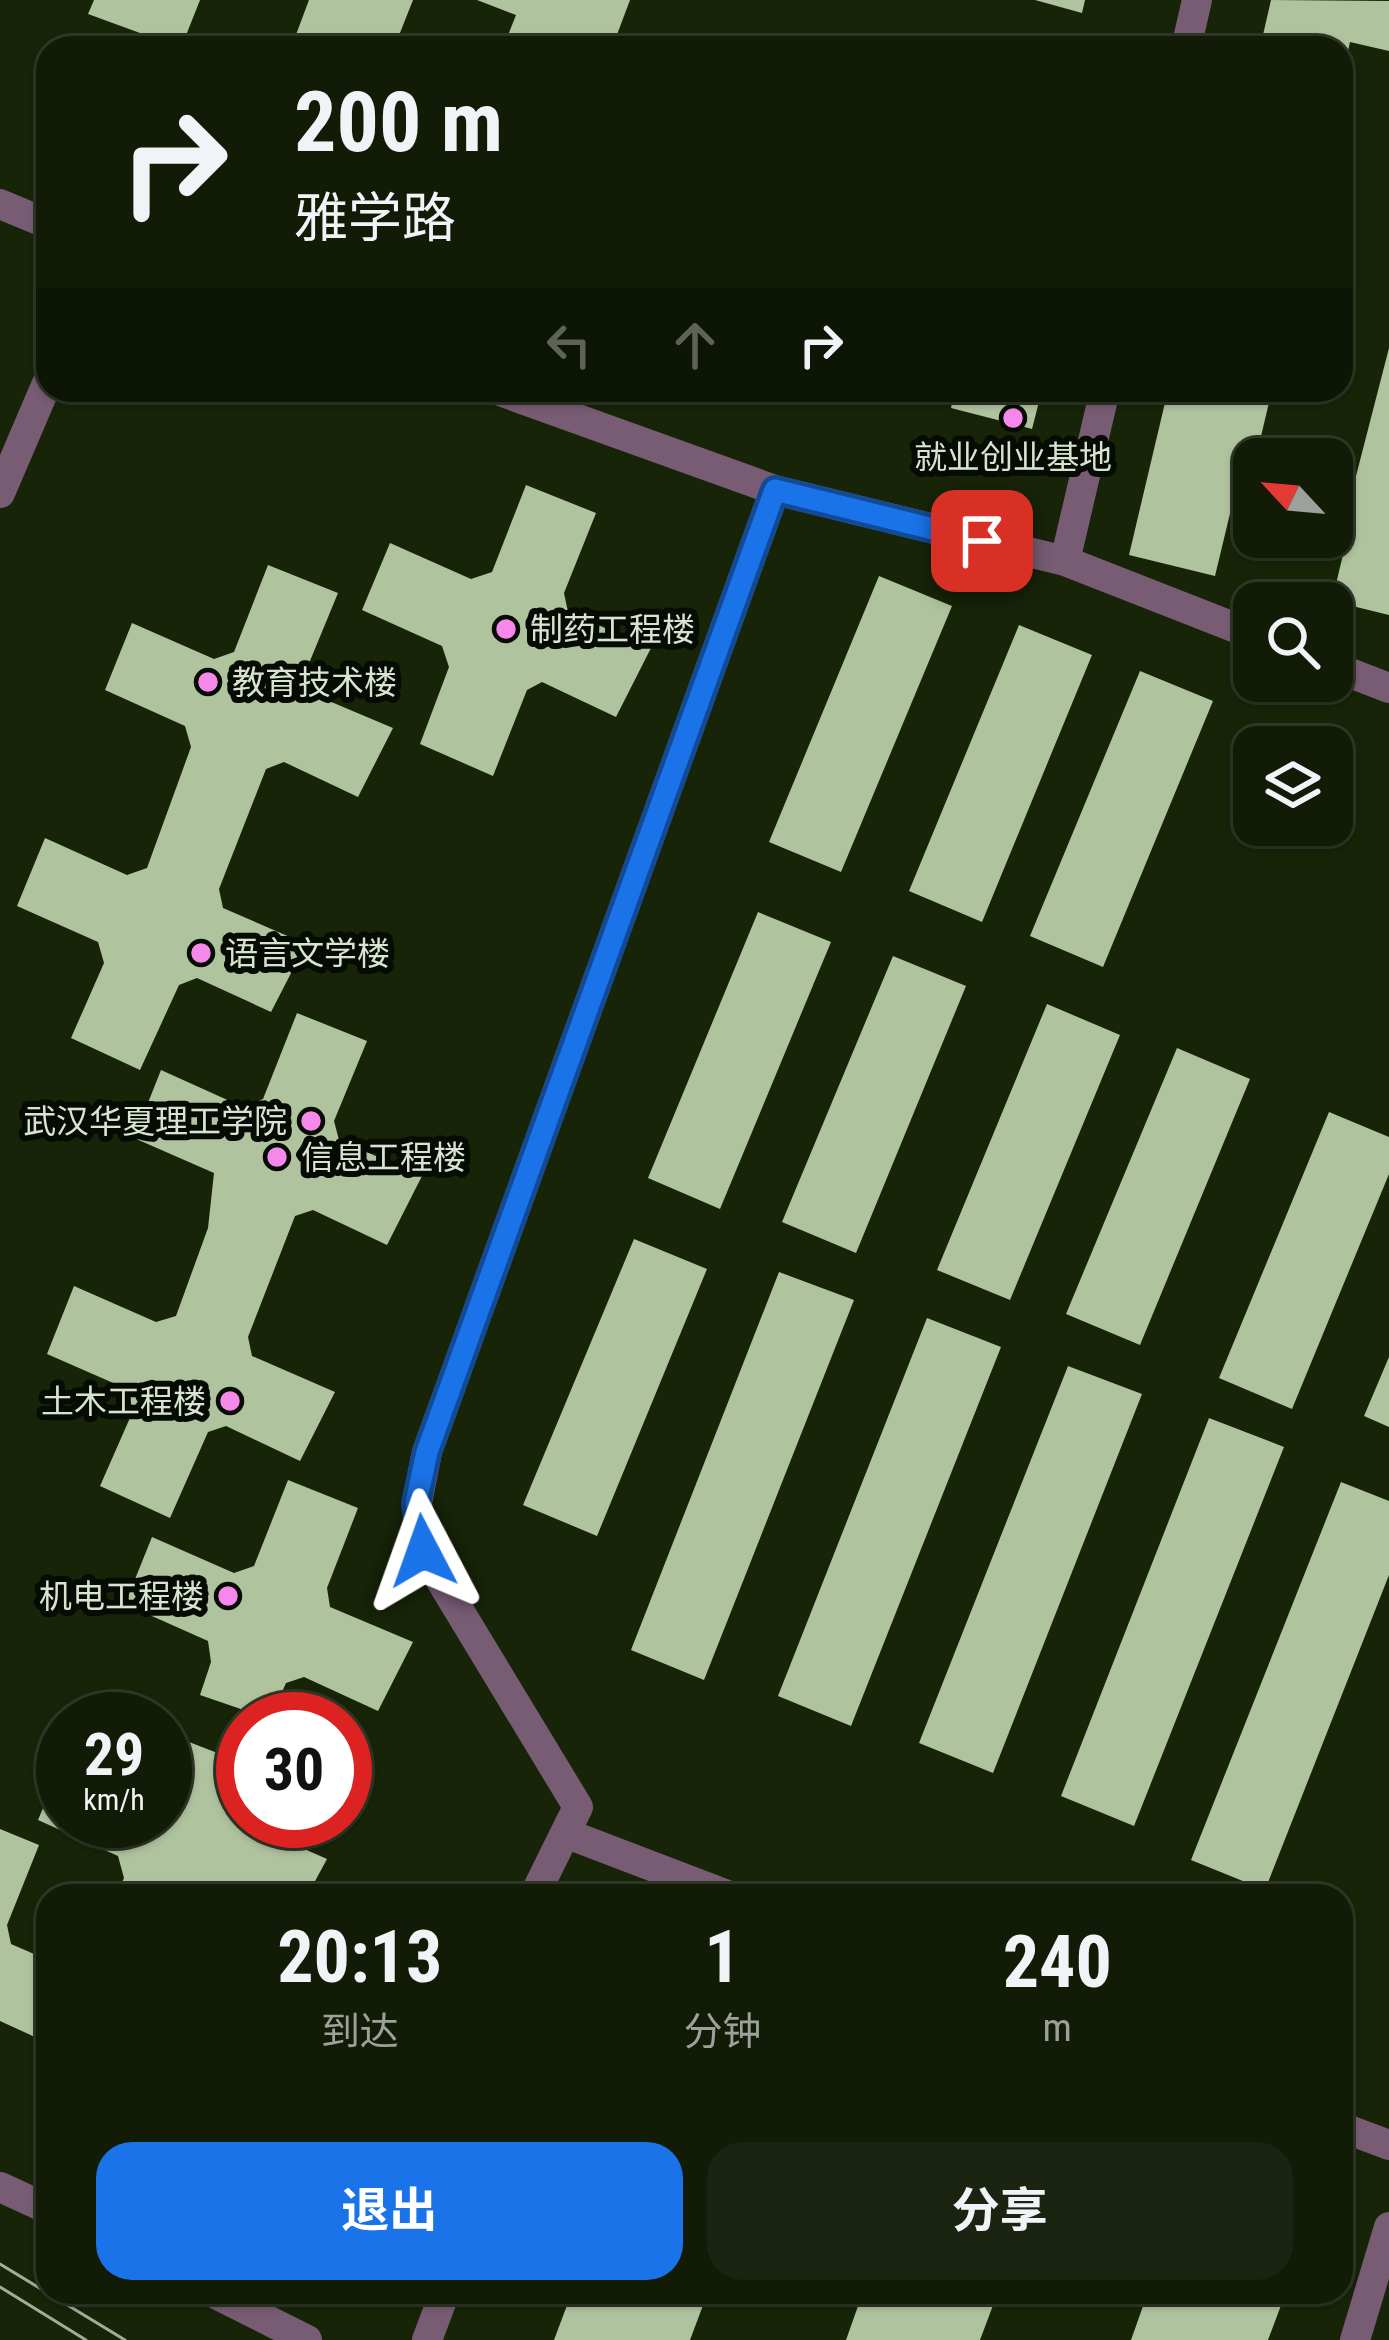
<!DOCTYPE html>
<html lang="zh">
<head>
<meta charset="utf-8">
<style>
	body { margin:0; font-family:"Roboto Condensed","Noto Sans SC",sans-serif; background:#1a2410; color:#f1f3f6; height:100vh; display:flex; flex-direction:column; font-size:45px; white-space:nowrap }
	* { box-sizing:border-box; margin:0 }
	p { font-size:39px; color:#9ca19b }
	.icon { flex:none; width:66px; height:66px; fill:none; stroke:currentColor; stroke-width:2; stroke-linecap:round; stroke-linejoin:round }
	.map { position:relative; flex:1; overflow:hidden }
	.details { position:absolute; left:36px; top:1884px; width:1317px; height:420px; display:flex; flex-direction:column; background:#111b06; border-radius:36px; box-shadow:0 3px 9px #0004,0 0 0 3px #303928 }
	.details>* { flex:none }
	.hud { position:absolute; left:36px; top:36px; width:1317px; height:366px; border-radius:36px; box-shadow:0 3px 9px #0004,0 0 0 3px #303928; background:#111b06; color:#f1f3f6; overflow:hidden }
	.needle { width:78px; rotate:296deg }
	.buttons { position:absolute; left:1233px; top:438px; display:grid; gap:24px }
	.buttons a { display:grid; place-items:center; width:120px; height:120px; border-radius:24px; background:#111b06; box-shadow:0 3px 9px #0004,0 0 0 3px #303928; font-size:60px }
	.speed { position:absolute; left:36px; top:1692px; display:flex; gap:24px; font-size:60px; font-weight:700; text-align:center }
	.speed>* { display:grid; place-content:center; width:156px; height:156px; border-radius:50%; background:#111b06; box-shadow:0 3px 9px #0004,0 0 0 3px #303928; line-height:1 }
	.speed small { font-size:30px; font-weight:400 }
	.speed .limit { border:18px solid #d22; background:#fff; color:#111 }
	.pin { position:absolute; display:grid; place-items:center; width:102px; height:102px; color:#fff; margin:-51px; border-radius:24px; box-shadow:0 6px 18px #0006 }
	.me { position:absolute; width:132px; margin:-66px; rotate:356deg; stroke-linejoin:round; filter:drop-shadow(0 0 9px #0008) }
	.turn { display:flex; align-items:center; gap:42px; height:252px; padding:0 60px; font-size:54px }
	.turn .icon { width:156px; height:156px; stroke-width:2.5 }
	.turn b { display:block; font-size:84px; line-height:102px }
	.lanes { display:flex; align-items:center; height:114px; padding:0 60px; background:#0003; justify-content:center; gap:60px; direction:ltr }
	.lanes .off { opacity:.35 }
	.eta { display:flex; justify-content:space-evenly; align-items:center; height:204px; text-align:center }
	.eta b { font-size:72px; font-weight:700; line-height:84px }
	.action { display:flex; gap:24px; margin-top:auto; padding:24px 60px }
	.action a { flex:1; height:138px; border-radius:36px; background:#1a73e8; color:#fff; font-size:48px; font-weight:700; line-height:138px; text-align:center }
	.action a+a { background:#1a2410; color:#f1f3f6 }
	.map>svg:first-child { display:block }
	.building { fill:#b0c39f }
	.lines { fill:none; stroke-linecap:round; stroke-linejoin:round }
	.minor { stroke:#785c74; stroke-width:30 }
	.tram { stroke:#a2ad98; stroke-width:3 }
	.route-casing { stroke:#114b97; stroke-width:30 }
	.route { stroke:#1a73e8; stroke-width:21 }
	.poi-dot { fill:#f788eb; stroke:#060b03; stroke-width:4.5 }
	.labels { text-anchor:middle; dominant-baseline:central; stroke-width:12; stroke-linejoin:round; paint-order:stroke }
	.poi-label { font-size:33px; fill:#d9e3d2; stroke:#060b03; text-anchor:start }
</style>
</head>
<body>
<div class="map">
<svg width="1389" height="2340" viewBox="0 0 1389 2340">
	<rect width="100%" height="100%" fill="#172408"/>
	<path class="building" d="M 94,0 L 200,0 L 181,48 L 88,14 Z
		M 309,0 L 413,0 L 394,48 L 291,48 Z
		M 477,0 L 630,0 L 612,48 L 503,48 L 516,15 Z
		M 1035,0 L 1085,0 L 1082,13 Z
		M 1271,0 L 1389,1 L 1389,51 L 1350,42 L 1343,74 L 1341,48 L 1260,48 Z
		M 1389,348 L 1389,615 L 1332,601 L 1350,525 L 1332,520 L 1332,471 L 1356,476 Z
		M 955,390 L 1042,390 L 1032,429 L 951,408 Z
		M 1168,390 L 1272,390 L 1257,453 L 1274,459 L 1254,459 L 1254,502 L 1234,497 L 1215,576 L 1129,555 Z
		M 526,485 L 596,513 L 564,593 L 568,612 L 651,648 L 616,717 L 542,682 L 527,690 L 493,776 L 420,744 L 449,667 L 442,646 L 362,610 L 390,543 L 471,579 L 492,572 Z
		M 268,565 L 338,593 L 305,673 L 310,693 L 393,728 L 358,797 L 284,762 L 266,769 L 219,889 L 223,908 L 306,944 L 271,1012 L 197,978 L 179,985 L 140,1070 L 71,1038 L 104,963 L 98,942 L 17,906 L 45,838 L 127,875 L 147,868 L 191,747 L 185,726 L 105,690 L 132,623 L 214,659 L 234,652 Z
		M 879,576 L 952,606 L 841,872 L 769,842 Z
		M 1019,625 L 1092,655 L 982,922 L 909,891 Z
		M 1140,671 L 1213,701 L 1103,967 L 1030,936 Z
		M 758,912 L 831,942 L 720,1209 L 648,1178 Z
		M 893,956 L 966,986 L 856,1253 L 782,1222 Z
		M 1047,1004 L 1120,1035 L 1010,1300 L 937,1270 Z
		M 297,1013 L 367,1041 L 334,1121 L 339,1140 L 422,1176 L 387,1245 L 313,1210 L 295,1216 L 248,1337 L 252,1356 L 335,1392 L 300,1461 L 226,1426 L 208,1432 L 170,1518 L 100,1486 L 133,1411 L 127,1389 L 47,1354 L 74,1286 L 156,1322 L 176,1316 L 208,1228 L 214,1173 L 134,1138 L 161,1070 L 243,1107 L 263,1099 Z
		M 1177,1048 L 1250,1079 L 1140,1345 L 1066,1314 Z
		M 1329,1112 L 1389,1137 L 1389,1174 L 1292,1409 L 1219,1378 Z
		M 634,1239 L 707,1269 L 597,1536 L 523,1505 Z
		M 779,1272 L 854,1300 L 704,1680 L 631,1650 Z
		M 927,1318 L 1001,1347 L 851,1726 L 778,1696 Z
		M 1389,1357 L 1389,1427 L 1364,1416 Z
		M 1068,1366 L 1142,1394 L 993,1773 L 919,1743 Z
		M 1209,1418 L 1284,1447 L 1134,1826 L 1061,1796 Z
		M 288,1480 L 358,1508 L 327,1588 L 330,1607 L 413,1642 L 378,1711 L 304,1677 L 286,1683 L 270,1719 L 200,1695 L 211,1662 L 208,1641 L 125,1604 L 152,1537 L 234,1573 L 254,1566 Z
		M 1341,1482 L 1389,1501 L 1389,1575 L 1265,1890 L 1191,1860 Z
		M 184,1740 L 243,1763 L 243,1822 L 327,1859 L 307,1896 L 116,1896 L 124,1878 L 118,1856 L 38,1820 L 63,1760 L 63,1821 L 165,1821 L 165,1783 Z
		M 0,1829 L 39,1845 L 7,1925 L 11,1944 L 48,1960 L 48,2043 L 0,2021 Z
		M 572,2292 L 708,2292 L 690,2340 L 554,2340 Z
		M 863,2292 L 998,2292 L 980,2340 L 846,2340 Z
		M 1148,2292 L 1286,2292 L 1268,2340 L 1131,2340 Z"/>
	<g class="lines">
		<path class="minor" d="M 1186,48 L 1197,0
			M 0,204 L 48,224
			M 497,390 L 775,490 L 427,1452 L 417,1503 L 423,1551 L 578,1807 L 534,1896
			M 775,490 L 1065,561 L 1105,390
			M 0,493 L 48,381
			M 1065,561 L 1254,635
			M 1332,666 L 1389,688
			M 565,1833 L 730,1896
			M 1341,2127 L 1389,2145
			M 0,2187 L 48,2209
			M 212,2292 L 307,2340
			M 427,2340 L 445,2292
			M 1355,2340 L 1389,2227"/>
		<path class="tram" d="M 0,2264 L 125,2340
			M 0,2287 L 86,2340"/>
	</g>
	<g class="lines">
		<g class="route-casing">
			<path id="route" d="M 423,1551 L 416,1503 L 427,1452 L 775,490 L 982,541"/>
		</g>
		<use href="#route" class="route"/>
	</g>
	<g class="poi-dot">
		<circle cx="1013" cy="418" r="12"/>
		<circle cx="506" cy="629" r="12"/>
		<circle cx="208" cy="682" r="12"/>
		<circle cx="201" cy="953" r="12"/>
		<circle cx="311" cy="1121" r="12"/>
		<circle cx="277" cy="1157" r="12"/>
		<circle cx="230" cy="1401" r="12"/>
		<circle cx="228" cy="1596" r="12"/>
	</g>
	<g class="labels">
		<g class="poi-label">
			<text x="1013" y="457" text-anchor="middle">就业创业基地</text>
			<text x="530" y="629">制药工程楼</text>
			<text x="232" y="682">教育技术楼</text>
			<text x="225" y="953">语言文学楼</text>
			<text x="287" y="1121" text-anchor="end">武汉华夏理工学院</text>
			<text x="301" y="1157">信息工程楼</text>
			<text x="206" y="1401" text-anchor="end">土木工程楼</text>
			<text x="204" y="1596" text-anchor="end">机电工程楼</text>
		</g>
	</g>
</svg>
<div class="buttons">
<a><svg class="needle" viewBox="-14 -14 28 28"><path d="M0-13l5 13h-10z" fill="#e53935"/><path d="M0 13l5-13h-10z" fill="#9ca19b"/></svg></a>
<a><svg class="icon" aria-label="search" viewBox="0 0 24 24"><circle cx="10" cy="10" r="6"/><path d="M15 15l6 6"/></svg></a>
<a><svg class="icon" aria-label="layers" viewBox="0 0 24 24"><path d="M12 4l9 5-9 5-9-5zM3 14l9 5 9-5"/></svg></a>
</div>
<div class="speed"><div>29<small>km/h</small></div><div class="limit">30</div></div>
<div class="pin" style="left:982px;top:541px;background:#d93025"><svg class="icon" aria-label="arrive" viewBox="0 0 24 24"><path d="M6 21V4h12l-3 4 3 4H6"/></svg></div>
<svg class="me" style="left:423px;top:1551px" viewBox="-20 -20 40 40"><path d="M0-17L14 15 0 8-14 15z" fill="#1a73e8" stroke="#fff" stroke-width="4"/></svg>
<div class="hud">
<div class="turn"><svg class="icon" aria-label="right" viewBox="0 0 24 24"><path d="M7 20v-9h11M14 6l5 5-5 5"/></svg><div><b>200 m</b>雅学路</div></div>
<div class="lanes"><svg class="icon off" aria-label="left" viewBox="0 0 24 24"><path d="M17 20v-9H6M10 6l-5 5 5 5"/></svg><svg class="icon off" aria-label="ahead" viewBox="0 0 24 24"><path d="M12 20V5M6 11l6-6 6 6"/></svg><svg class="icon" aria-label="right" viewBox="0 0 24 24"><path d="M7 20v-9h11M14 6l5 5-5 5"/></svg></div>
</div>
<section class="details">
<div class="eta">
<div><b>20:13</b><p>到达</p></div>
<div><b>1</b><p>分钟</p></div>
<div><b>240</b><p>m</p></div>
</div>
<div class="action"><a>退出</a><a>分享</a></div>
</section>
</div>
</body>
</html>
